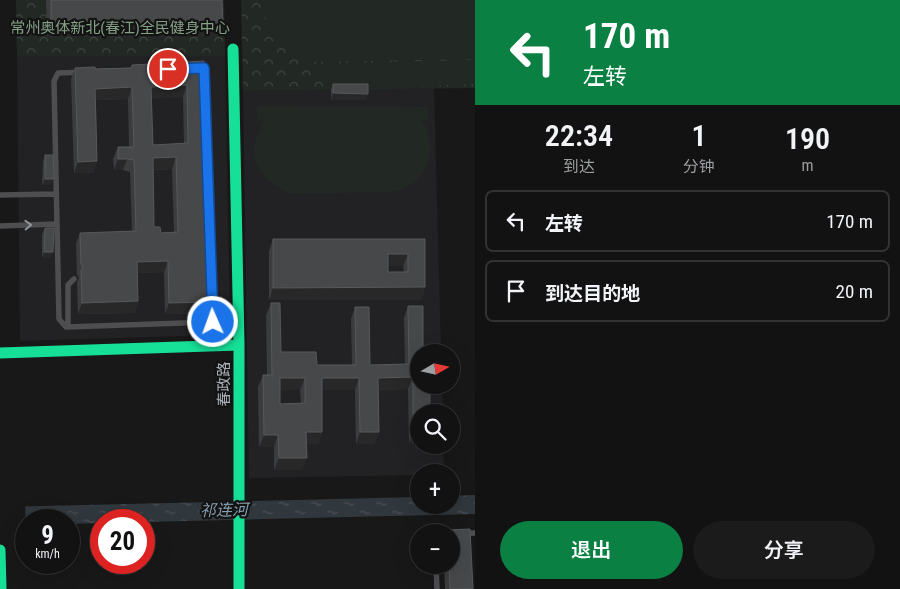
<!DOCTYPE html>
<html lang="zh">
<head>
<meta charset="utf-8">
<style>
	body { margin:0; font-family:"Roboto Condensed","Noto Sans SC",sans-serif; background:#1b1b1c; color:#f1f3f6; height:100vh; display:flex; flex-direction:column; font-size:19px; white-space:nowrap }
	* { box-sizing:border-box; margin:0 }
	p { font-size:16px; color:#9c9ea0 }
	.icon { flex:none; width:28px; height:28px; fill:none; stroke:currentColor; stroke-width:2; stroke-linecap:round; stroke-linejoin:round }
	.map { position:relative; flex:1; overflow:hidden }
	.side { display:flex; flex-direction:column; background:#121213; width:425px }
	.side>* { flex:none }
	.guide { background:#0b8043; color:#fff; overflow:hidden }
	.needle { width:32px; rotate:81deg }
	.tools { position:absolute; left:410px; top:344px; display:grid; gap:10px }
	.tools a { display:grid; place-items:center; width:50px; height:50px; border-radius:50%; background:#121213; box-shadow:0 5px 20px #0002,0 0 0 1px #313233; font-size:25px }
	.speed { position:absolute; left:15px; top:509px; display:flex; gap:10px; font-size:25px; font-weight:700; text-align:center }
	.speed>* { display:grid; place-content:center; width:65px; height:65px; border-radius:50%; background:#121213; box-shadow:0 5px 20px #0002,0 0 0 1px #313233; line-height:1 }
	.speed small { font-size:12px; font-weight:400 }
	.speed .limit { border:8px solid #d22; background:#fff; color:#111 }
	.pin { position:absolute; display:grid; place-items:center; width:42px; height:42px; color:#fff; margin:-21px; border:2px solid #fff; border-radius:50%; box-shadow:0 1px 5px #0007 }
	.me { position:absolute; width:55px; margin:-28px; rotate:358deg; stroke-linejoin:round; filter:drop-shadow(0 0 4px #0008) }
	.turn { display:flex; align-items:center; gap:18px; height:105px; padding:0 25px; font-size:22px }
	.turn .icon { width:65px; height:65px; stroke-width:2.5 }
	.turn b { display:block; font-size:35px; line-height:42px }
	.eta { display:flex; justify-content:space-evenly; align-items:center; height:85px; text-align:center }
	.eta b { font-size:30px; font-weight:600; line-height:35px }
	.cta { display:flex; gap:10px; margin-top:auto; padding:10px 25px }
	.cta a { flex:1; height:58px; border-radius:30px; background:#0b8043; color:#fff; font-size:20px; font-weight:600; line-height:58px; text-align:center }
	.cta a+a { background:#1b1b1c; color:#f1f3f6 }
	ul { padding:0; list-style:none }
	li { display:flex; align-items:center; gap:15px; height:62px; margin:0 10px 8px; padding:0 15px; border:2px solid #313233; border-radius:8px }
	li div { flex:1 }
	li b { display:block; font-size:19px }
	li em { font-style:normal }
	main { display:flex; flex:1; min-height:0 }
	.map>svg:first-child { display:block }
	.built { fill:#222224 }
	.park { fill:url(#park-crowns) }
	.pitch { fill:#222823 }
	.water { fill:url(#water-ripples) }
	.pier { fill:#181819 }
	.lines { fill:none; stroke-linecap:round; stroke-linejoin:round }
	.lane { stroke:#4e4e51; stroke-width:5.5 }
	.fast { stroke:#16e098; stroke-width:11 }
	.wall { fill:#3b3c3d; fill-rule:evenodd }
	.shaded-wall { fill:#282829 }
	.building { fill:#47484a; stroke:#57585b; fill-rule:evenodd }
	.oneway { stroke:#909398 }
	.route-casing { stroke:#114b97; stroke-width:12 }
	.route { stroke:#1a73e8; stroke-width:9 }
	.labels { text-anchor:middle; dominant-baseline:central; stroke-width:4.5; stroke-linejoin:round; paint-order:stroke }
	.park-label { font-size:15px; fill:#85a085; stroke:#131314 }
	.street-label { font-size:15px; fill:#acb0b7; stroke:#131314 }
	.water-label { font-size:16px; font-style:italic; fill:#879eae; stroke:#131314 }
</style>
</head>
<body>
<main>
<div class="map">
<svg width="475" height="589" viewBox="0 0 475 589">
	<defs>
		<pattern id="park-crowns" width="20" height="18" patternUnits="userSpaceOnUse" patternTransform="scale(1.25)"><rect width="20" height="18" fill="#222823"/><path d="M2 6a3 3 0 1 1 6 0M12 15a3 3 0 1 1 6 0" fill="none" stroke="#3f4541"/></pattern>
		<pattern id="water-ripples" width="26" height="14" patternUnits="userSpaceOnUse" patternTransform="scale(1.25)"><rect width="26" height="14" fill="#31383d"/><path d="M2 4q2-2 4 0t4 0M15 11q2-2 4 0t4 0" fill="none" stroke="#4c5257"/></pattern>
	</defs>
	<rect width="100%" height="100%" fill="#181819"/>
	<path class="built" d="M 17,56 L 225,56 L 230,323 L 217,335 L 20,341 Z
		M 434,88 L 441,352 L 419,352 L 419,385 L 442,385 L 443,412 L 419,412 L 419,445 L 443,445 L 444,472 L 419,472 L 419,475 L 249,478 L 243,91 Z"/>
	<path class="park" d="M 16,0 L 224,0 L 225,56 L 17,56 Z
		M 241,0 L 475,0 L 475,88 L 243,91 Z"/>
	<path class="pitch" d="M 261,0 L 475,0 L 475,56 L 465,59 L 318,62 C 314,61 307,61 303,59 C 283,51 262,21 261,0 Z
		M 475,60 L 475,84 L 326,89 L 325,64 Z
		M 257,106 L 429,107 L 428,120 L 421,120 L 428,130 L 430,144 L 430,156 L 425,169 L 416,181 L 402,190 L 389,192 L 292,194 C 273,186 255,173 254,151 C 254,141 260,129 264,121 L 257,120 Z"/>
	<path class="water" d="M 475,495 L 475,514 L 144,522 L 144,520 L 101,520 L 101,523 L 69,524 L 69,520 L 26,520 L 26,525 L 0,507 L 419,497 L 419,505 L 451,505 L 451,496 Z"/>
	<path class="pier" d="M 0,504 L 25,504 L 26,528 L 0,529 Z"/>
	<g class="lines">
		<path class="lane" d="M 204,68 L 213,322 L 66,327 L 59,319 L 54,81 L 58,73 Z
			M 0,195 L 56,194
			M 0,226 L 57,224
			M 68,327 L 68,285 L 74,279
			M 451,534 L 475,533
			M 436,565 L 437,589"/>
		<path class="fast" d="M 233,49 L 239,345 L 239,589
			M 0,353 L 239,345
			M 0,550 L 1,589"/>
	</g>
	<path class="wall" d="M 46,0 L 222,0 L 218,36 L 47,37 Z
		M 187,62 L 207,313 L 165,314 L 164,272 L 137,273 L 138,301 L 134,313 L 78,314 L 77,282 L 79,278 L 77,275 L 76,244 L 80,233 L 132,231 L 130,172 L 123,170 L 114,170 L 113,159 L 118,147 L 129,147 L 128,99 L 96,100 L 97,161 L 93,173 L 74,173 L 71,79 L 75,68 L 95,69 L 131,68 L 132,65 L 150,66 L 186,64 ZM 183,97 L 184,144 L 153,145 L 151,98 ZM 172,169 L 174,232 L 161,233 L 154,227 L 153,170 Z
		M 333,84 L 366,100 L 331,100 L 331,90 Z
		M 45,155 L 51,185 L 42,185 L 43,161 Z
		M 45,228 L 51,258 L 42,258 L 42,234 Z
		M 273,239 L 425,239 L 425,287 L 421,300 L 269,300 L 269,251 ZM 388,266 L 403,266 L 404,272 L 388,272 Z
		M 271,303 L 281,352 L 317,365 L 352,365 L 351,319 L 355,307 L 370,365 L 405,364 L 404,318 L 408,306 L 419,443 L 409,443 L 408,389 L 378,390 L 379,432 L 374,444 L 356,444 L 355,390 L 322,390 L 322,432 L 318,444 L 306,444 L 302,470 L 274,470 L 274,447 L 259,447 L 258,387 L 263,375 L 267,375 L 266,315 ZM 280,390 L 300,390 L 301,403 L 280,404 Z
		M 470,529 L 473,589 L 445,589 L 444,565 L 451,565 L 451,532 L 447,532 L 448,530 Z"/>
	<path class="shaded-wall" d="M 51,24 L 223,24 L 218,36 L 47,37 Z
		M 187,85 L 183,97 L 147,99 L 151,87 Z
		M 132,87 L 128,99 L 91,100 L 95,89 Z
		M 333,93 L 368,94 L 366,100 L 331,100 Z
		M 176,157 L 172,169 L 149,170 L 153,158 Z
		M 118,159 L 127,159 L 123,170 L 114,170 Z
		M 97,161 L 93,173 L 74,173 L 78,162 Z
		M 45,179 L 54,179 L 51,185 L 42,185 Z
		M 44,252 L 53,252 L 51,258 L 42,258 Z
		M 388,254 L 408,254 L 403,266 L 384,266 Z
		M 168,261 L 164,272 L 133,273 L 137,262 Z
		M 425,287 L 421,300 L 269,300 L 273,288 Z
		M 138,301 L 134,313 L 78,314 L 82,303 Z
		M 211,302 L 207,313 L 165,314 L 169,303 Z
		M 413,377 L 408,389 L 374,390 L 378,378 Z
		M 280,378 L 305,378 L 300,390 L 275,390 Z
		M 322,378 L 359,378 L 355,390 L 317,390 Z
		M 413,431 L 419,431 L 419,443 L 409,443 Z
		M 306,432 L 322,432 L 318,444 L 302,444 Z
		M 360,432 L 379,432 L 374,444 L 356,444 Z
		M 264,435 L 278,435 L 274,447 L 259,447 Z
		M 279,458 L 307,458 L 302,470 L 274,470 Z"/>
	<path class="building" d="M 51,0 L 222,0 L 223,24 L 51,24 Z
		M 204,61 L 211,302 L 169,303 L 168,261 L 137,262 L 138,301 L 82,303 L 81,271 L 83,267 L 81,264 L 80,233 L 136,231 L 134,160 L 127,159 L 118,159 L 118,147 L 134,147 L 132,87 L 95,89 L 97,161 L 78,162 L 75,68 L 95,67 L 95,69 L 132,68 L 132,65 L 150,64 L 150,66 L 187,64 L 187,62 ZM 187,85 L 188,143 L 153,145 L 151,87 ZM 176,157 L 178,232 L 161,233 L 160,227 L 154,227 L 153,158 Z
		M 333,84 L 368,84 L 368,94 L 333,93 Z
		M 45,155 L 53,155 L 54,179 L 45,179 Z
		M 45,228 L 54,228 L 53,252 L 44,252 Z
		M 273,239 L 425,239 L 425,287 L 273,288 ZM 388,254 L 408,254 L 408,272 L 388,272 Z
		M 271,303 L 280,303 L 281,352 L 316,352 L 317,365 L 356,365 L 355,307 L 369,307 L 370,365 L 409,364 L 408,306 L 423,306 L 423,352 L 419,352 L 419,385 L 430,385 L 430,412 L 419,412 L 419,431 L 413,431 L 413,377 L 378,378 L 379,432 L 360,432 L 359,378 L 322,378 L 322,432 L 306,432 L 307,458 L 279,458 L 278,435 L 264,435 L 263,375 L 272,375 ZM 280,378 L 305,378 L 305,403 L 280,404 Z
		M 470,529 L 473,589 L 450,589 L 449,565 L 451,565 L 451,532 L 448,532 L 448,530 Z"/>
	<defs><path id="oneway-chevron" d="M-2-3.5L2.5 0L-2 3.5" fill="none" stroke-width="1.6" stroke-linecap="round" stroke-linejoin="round" transform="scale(1.25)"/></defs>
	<use class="oneway" href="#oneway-chevron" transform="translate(28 225) rotate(-2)"/>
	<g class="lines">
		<g class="route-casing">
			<path id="route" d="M 168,69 L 204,68 L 213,322"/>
		</g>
		<use href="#route" class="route"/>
	</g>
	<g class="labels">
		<g class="park-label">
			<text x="120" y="28">常州奥体新北(春江)全民健身中心</text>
		</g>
		<g class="street-label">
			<text transform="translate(224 384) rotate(-90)">春政路</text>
		</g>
		<g class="water-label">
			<text transform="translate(224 510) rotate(-1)">祁连河</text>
		</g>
	</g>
</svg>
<div class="tools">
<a><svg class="needle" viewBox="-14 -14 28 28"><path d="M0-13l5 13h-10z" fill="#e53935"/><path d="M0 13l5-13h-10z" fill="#9c9ea0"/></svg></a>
<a><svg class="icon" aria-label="search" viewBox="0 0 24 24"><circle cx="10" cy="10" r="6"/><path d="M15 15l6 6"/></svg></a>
<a>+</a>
<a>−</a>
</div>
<div class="speed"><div>9<small>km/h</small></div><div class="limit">20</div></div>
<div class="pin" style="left:168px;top:69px;background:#d93025"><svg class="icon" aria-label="arrive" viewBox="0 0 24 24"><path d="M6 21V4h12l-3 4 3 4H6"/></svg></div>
<svg class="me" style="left:213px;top:322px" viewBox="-20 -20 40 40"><circle r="17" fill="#1a73e8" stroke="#fff" stroke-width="3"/><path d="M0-11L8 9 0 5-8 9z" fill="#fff"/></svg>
</div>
<section class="side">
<div class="guide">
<div class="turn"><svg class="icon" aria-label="left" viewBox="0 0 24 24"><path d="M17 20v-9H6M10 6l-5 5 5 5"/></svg><div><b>170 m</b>左转</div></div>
</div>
<div class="eta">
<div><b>22:34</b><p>到达</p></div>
<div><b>1</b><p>分钟</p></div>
<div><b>190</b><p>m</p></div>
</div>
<ul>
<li><svg class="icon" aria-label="left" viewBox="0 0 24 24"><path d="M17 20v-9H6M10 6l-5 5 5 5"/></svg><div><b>左转</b></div><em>170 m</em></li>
<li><svg class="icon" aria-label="arrive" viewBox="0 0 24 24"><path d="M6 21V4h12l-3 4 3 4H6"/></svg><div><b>到达目的地</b></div><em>20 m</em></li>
</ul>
<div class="cta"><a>退出</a><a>分享</a></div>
</section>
</main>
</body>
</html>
